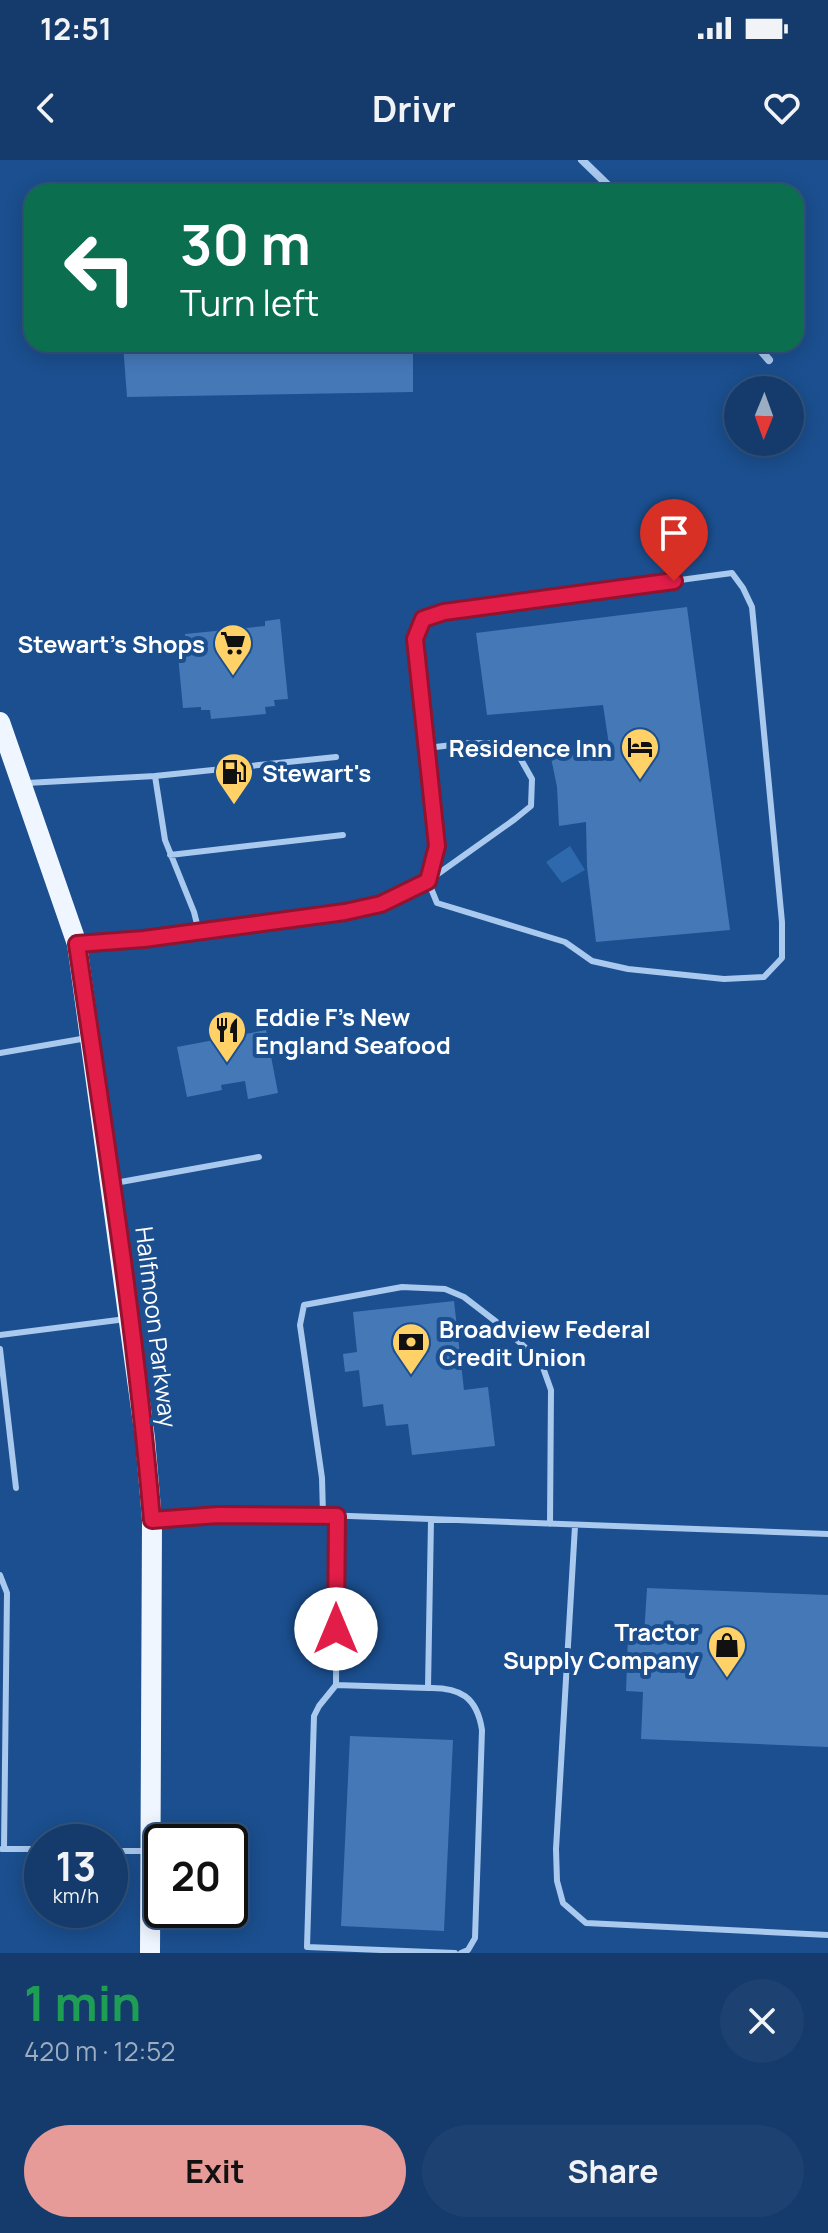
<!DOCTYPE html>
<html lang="en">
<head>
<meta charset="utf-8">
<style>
	body { margin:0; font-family:Manrope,sans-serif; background:#1d4271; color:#f1f3f6; height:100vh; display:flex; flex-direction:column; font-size:30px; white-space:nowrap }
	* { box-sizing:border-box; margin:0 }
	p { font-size:26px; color:#9dadc1 }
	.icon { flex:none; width:44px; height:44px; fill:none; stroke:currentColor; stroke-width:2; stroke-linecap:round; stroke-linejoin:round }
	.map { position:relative; height:1793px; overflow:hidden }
	.panel { display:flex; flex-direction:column; background:#143b6b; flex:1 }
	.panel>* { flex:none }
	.hud { position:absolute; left:24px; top:24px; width:780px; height:168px; border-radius:24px; box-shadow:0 4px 20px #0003,0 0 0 2px #33557e; background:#0b6e4f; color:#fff; overflow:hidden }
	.needle { width:52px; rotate:181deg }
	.controls { position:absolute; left:724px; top:216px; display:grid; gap:16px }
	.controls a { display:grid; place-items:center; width:80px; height:80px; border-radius:50%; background:#143b6b; box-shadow:0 4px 20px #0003,0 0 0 2px #33557e; font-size:40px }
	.speed { position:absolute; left:24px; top:1664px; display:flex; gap:16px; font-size:40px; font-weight:700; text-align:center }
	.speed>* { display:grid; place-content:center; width:104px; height:104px; border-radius:50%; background:#143b6b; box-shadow:0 4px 20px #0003,0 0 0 2px #33557e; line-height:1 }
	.speed small { font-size:20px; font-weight:400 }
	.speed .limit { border:4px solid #111; border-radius:12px; background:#fff; color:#111 }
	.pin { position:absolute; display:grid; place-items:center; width:68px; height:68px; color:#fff; margin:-82px -34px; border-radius:50% 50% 50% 0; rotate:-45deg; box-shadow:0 0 8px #0007 }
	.pin .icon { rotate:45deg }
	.me { position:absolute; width:88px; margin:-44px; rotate:0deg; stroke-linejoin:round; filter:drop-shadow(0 0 6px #0008) }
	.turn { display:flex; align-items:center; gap:28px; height:168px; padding:0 24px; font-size:36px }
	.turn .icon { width:104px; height:104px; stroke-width:2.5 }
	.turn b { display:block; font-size:56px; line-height:68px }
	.round { display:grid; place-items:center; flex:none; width:84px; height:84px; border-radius:42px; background:#1d4271 }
	.summary { display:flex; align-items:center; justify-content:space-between; height:136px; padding:0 24px }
	h1 { font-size:48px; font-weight:700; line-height:60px; color:#1e9e55 }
	.button { display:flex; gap:16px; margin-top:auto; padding:16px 24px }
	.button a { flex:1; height:92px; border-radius:48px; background:#e69b98; color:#111; font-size:32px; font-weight:700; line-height:92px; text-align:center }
	.button a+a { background:#1d4271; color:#f1f3f6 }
	.status { display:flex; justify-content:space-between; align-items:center; height:56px; padding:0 40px; background:#143b6b; direction:ltr }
	.status svg { height:22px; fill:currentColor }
	header { display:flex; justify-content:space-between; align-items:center; height:104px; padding:0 24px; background:#143b6b; font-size:36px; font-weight:700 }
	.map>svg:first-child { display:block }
	.green { fill:#2e69ad }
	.building { fill:#4478b7 }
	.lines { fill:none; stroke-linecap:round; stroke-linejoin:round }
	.lane { stroke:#a9c9ee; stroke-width:6 }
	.street { stroke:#a9c9ee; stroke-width:8 }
	.primary { stroke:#f0f6ff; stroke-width:20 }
	.route-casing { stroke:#92132f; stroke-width:20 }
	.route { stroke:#e11d48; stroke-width:14 }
	.labels { text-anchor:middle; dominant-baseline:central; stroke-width:8; stroke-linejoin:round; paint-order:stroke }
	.poi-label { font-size:24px; font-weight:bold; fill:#fff; stroke:#1b4f8f; text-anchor:end }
	.street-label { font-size:24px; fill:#fff; stroke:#1b4f8f }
</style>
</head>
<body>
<div class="status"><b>12:51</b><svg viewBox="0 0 49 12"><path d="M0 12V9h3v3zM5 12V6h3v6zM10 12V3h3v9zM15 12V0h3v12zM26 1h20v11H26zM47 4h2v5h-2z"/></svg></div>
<header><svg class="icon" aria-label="back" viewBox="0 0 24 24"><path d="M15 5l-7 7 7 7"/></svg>Drivr<svg class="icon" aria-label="heart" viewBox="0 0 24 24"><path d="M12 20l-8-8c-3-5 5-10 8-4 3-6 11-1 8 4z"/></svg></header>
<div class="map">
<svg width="828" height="1793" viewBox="0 0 828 1793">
	<rect width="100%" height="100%" fill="#1b4f8f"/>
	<path class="green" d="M 570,686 L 585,710 L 562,723 L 546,702 Z"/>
	<path class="building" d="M 123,184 L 413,184 L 413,232 L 127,237 Z
		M 687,447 L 730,770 L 596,782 L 587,707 L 586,662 L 559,666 L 557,627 L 549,588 L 609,585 L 603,545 L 487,555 L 476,473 Z
		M 280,459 L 288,539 L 274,540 L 275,546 L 265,547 L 266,554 L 211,559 L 210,550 L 201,550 L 201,547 L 183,548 L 178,496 L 188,494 L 185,474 L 265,466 L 265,461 Z
		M 266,870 L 278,933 L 248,939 L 245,921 L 221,925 L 222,930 L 187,937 L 177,887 Z
		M 454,1141 L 464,1230 L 488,1227 L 495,1286 L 412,1295 L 408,1264 L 386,1266 L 383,1244 L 363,1247 L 359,1210 L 345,1212 L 343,1194 L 357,1192 L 353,1152 Z
		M 647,1428 L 828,1435 L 828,1587 L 641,1579 L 643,1532 L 626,1531 L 628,1475 L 644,1475 Z
		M 350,1576 L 453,1580 L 444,1771 L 341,1766 Z"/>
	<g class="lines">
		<path class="lane" d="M 732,413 L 743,428 L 752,447 L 782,762 L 782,798 L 764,817 L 724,819 L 628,809 L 592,801 L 565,782 L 437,743 L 428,721 L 437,686 L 415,479 L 423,459 L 444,452 Z
			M 27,623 L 155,616
			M 170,695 L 343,675
			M 199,772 L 194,752 L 165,680 L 155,616 L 336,597
			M 81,784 L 144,779 L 345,752 L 381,744 L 428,721 L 515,659 L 531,646 L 532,619 L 519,596 L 497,583 L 469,583 L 427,588
			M 0,893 L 87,878
			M 115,1023 L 259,997
			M 0,1175 L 126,1159
			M 0,1189 L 16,1328
			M 323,1355 L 322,1318 L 300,1165 L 304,1145 L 402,1127 L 445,1129 L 464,1137 L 503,1167 L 541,1202 L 551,1230 L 550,1364
			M 337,1356 L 336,1525 L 428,1528 L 431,1360
			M 156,1360 L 218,1355 L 323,1355 L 828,1374
			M 575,1366 L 556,1689 L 557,1721 L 563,1743 L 586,1763 L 828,1775
			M 0,1415 L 7,1433 L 4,1689
			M 336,1525 L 319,1546 L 314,1556 L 307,1787 L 455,1793
			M 428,1528 C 460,1527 477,1537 482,1570 L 475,1778 L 468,1790 L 461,1793
			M 2,1689 L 42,1689
			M 110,1691 L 146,1691"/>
		<path class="street" d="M 582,0 L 615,32
			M 755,184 L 769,200"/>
		<path class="primary" d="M 0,562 L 77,784 L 145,1278 L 152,1360 L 150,1793"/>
	</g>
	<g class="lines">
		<g class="route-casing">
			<path id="route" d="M 336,1469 L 337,1356 L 218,1355 L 152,1360 C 136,1168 105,976 77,784 L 144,779 L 345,752 L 381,744 L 428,721 L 437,686 L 415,479 L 423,459 L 444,452 L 674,421"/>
		</g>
		<use href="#route" class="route"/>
	</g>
	<defs>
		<g id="supermarket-pin" transform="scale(2)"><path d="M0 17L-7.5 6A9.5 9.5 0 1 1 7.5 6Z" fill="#ffd166" stroke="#1b4f8f"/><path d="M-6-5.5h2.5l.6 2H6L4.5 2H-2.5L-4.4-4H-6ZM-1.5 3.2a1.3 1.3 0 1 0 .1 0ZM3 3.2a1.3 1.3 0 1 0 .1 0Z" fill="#111"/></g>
		<g id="hotel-pin" transform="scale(2)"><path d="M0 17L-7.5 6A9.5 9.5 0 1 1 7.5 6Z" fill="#ffd166" stroke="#1b4f8f"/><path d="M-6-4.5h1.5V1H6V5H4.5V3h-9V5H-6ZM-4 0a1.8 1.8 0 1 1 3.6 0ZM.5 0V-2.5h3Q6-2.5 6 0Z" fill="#111"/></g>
		<g id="fuel-pin" transform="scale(2)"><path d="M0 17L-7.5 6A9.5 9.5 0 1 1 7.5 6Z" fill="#ffd166" stroke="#1b4f8f"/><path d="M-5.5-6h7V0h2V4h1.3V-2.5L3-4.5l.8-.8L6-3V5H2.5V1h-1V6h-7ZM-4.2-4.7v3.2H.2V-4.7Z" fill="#111"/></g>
		<g id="restaurant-pin" transform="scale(2)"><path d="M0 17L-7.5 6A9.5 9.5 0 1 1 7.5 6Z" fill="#ffd166" stroke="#1b4f8f"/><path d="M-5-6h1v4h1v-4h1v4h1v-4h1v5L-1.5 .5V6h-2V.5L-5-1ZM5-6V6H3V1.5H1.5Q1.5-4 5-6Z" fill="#111"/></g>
		<g id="bank-pin" transform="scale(2)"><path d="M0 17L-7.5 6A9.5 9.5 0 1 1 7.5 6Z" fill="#ffd166" stroke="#1b4f8f"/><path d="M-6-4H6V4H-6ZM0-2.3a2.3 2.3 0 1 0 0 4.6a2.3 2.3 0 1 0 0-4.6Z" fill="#111"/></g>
		<g id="shop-pin" transform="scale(2)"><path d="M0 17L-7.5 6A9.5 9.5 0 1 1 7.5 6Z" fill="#ffd166" stroke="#1b4f8f"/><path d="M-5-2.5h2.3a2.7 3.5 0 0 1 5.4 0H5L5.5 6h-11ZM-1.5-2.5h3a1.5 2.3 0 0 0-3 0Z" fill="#111"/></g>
	</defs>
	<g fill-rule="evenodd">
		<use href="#supermarket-pin" x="233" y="483"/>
		<use href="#hotel-pin" x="640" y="587"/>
		<use href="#fuel-pin" x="234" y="612"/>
		<use href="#restaurant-pin" x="227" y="870"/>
		<use href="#bank-pin" x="411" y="1182"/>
		<use href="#shop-pin" x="727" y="1485"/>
	</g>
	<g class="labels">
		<g class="poi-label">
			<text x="205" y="483">Stewart's Shops</text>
			<text x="612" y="587">Residence Inn</text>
			<text x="262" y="612" text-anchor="start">Stewart's</text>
			<text x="255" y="856" text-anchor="start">Eddie F's New<tspan x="255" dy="28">England Seafood</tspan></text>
			<text x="439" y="1168" text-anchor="start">Broadview Federal<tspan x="439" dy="28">Credit Union</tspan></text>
			<text x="699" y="1471">Tractor<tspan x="699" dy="28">Supply Company</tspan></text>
		</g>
		<g class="street-label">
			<text transform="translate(157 1167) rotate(83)">Halfmoon Parkway</text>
		</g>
	</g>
</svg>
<div class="controls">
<a><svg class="needle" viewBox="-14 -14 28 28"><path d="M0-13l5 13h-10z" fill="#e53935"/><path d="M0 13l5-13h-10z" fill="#9dadc1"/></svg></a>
</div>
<div class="speed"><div>13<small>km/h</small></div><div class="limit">20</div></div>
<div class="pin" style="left:674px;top:421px;background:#d93025"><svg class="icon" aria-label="arrive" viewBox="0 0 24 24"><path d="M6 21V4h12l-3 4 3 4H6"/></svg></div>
<svg class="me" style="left:336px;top:1469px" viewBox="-20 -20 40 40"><circle r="19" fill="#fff"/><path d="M0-13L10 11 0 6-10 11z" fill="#e11d48"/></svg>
<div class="hud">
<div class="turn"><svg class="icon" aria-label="left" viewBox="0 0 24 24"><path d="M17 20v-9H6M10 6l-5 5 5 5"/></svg><div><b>30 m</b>Turn left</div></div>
</div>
</div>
<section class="panel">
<div class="summary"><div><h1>1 min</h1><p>420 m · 12:52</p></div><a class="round"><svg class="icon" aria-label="close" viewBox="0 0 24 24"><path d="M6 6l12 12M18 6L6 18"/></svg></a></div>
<div class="button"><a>Exit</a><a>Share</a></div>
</section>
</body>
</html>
